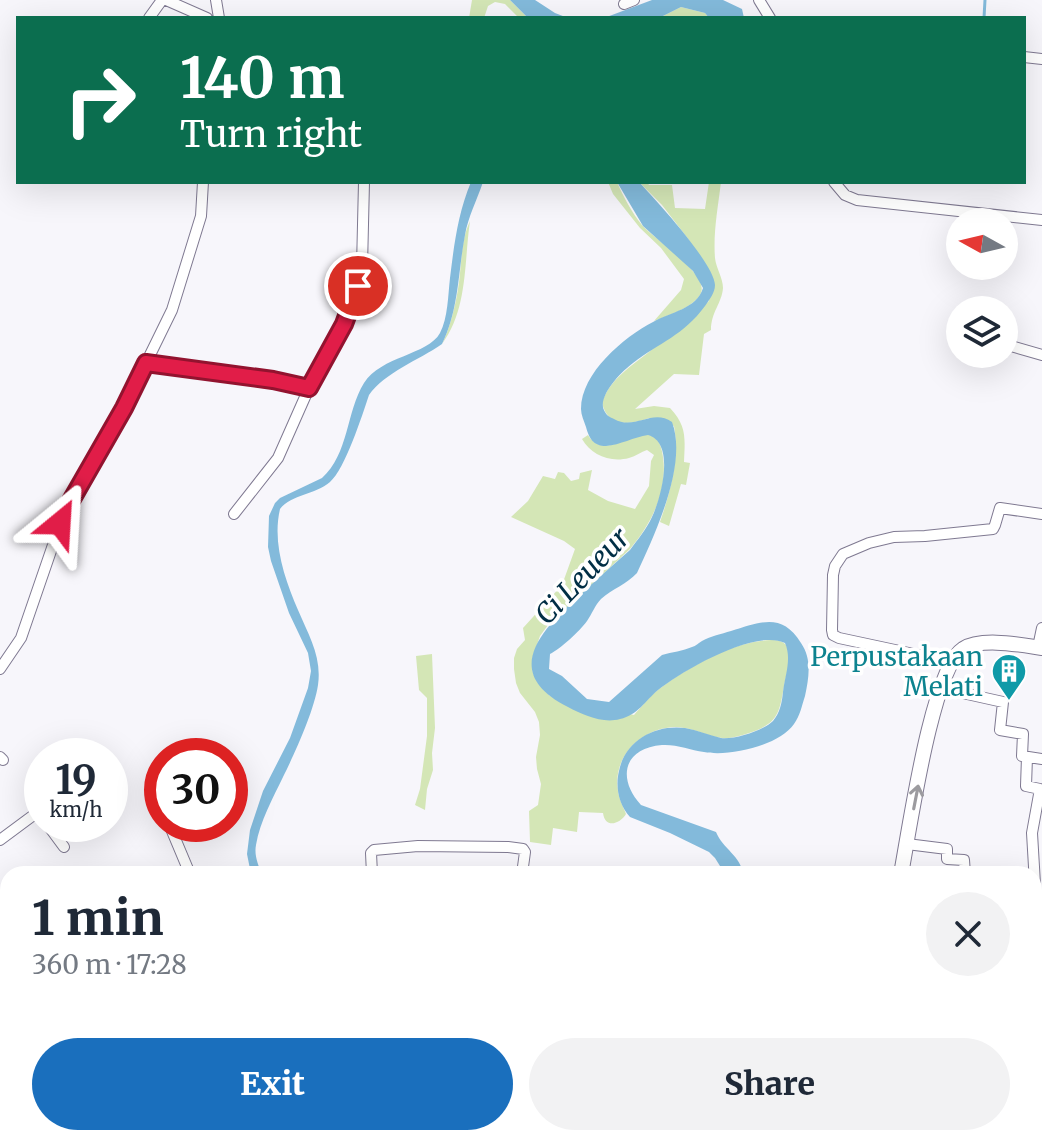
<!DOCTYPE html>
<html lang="en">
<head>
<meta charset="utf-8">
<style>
	body { margin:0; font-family:Merriweather,serif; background:#f2f2f3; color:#1f2937; height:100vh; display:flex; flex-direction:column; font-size:30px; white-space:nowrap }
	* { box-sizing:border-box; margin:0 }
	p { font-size:26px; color:#747a83 }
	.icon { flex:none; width:44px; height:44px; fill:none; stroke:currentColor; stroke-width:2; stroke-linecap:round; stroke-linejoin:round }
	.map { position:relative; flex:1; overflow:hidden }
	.panel { position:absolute; left:0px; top:866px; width:1042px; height:280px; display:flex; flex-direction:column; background:#fff; border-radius:24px 24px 0 0; box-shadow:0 8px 32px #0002 }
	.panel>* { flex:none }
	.hud { position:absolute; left:16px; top:16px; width:1010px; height:168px; border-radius:0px; box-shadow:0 8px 32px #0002; background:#0b6e4f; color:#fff; overflow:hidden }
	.needle { width:52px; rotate:278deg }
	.fabs { position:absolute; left:946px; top:208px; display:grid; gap:16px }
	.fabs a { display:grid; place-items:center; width:72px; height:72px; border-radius:50%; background:#fff; box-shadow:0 8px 32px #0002; font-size:40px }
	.speed { position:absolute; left:24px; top:738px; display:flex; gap:16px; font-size:40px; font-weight:700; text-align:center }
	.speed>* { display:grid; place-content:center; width:104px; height:104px; border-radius:50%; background:#fff; box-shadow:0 8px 32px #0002; line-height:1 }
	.speed small { font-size:20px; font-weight:400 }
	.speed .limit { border:12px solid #d22; background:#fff; color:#111 }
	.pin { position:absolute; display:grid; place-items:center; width:68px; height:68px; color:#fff; margin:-34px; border:4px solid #fff; border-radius:50%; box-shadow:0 2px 8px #0007 }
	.me { position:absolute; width:88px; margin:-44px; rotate:27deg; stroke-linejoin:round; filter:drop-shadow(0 0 6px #0008) }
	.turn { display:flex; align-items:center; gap:28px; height:168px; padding:0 32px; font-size:36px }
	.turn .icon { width:104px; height:104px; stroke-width:2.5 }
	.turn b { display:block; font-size:56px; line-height:68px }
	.round { display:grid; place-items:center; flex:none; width:84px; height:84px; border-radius:42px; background:#f2f2f3 }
	.overview { display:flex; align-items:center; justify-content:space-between; height:136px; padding:0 32px }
	h1 { font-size:48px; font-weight:800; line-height:60px }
	.button { display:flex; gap:16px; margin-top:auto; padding:16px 32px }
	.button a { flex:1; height:92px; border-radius:48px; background:#1a6fbd; color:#fff; font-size:32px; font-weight:800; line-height:92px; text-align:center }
	.button a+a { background:#f2f2f3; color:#1f2937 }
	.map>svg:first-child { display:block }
	.green { fill:#d4e6b6 }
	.water { fill:#83badb }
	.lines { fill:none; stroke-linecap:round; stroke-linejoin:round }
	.stream { stroke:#83badb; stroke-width:3 }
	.minor-casing { stroke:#7f7991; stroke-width:12 }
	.tertiary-casing { stroke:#7f7991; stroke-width:14 }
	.secondary-casing { stroke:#7f7991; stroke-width:16 }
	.minor { stroke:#fff; stroke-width:10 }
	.tertiary { stroke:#fff; stroke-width:12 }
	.secondary { stroke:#fff; stroke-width:14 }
	.oneway { stroke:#9c9b9f }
	.route-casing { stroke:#92132f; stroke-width:20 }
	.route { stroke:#e11d48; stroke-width:14 }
	.labels { text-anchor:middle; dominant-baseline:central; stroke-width:7; stroke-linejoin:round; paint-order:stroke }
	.culture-label { font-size:26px; fill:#0d838f; stroke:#fff; text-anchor:end }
	.water-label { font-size:28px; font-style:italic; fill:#002e45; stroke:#fff }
</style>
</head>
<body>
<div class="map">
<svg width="1042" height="1146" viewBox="0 0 1042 1146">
	<rect width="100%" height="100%" fill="#f7f6fb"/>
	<path class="green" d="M 472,0 L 510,0 L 528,18 L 519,18 L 505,4 L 495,2 L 488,6 L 484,18 L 469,18 Z
		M 681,7 L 705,13 L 709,18 L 659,18 Z
		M 608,182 L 617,182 C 623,196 632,213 642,225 C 654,239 709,274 701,293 C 695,307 667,316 654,321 L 681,290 L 684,279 L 661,248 L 640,228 L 613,194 Z
		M 639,182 L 647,182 L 649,185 L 672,185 L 675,208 L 705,209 L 709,182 L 721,182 C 718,207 713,233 715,258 C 716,268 723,278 723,288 C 722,303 711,312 711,330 L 704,334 L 699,375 L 674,374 L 635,409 L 654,406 L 670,408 C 687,426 685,438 684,462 L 690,463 L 686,485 L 681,484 L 669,526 L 660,522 C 670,493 680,457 674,426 L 649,418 C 630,425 607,428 602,402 C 611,377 635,364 655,347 C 673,332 691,316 709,301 L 689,240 L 662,205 Z
		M 470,221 C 464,262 468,309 442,344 C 450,328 455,307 458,289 C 462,266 460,242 470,221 Z
		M 588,435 C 604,462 633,428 652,436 C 660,439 662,450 663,457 C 668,492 651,524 630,549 L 548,625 L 540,636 L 533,656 L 532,665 L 533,673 L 538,683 L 550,696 L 634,715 C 642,706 650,696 659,689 C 676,676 698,663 717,654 C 729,648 776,632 786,645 C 793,655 786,675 784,686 C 779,716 777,724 746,734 C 738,736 731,739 722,738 C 706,736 692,727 675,727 C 642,728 612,756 618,791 C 619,799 623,806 626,814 C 620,824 605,829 603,813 L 579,812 L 577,832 L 553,828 L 551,845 L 530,842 L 529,811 L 538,805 L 541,784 L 537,769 L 536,757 L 540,735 L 539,722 L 535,712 L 520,693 L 516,683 L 514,669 L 514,658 L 517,649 L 525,640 L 523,628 L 562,585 L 575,549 L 564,541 L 511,517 L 528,501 L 543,476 L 555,479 L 558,472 L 564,473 L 571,481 L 579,479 L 580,473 L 592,470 L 588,490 L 608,501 L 635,509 L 649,486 L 651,461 L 654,455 L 647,450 C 641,452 636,456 629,458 C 610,463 591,455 582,439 Z
		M 432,654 L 435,728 L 432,753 L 433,770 L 427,789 L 425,810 L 415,805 L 420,789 L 427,736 L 427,698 L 419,690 L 416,656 Z
		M 287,1138 L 376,1138 L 374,1146 L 319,1146 L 287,1140 Z"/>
	<path class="water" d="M 510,0 L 535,0 L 555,13 L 568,18 L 528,18 Z
		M 652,0 L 723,0 L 742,9 L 744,18 L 709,18 L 705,13 L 681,7 L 659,18 L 604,18 Z
		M 471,182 L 483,182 C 477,200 468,217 465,235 C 458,271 459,310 442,344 C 419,360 384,373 369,395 C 362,416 345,469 330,482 C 315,495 292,494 280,509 C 272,543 285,580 298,610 C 309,636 322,657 318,685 C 314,711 295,753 283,777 C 273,798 260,821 256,845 C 254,855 258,865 262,874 L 251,874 L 247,854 L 250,830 L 263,791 L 290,738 L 308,688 L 311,671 L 308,653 L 289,613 L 271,561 L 268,547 L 269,516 L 275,503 L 280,498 L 322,478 C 349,454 346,412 364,383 C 381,356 428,355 440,333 C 448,318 448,295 450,278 C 454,245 458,213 471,182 Z
		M 617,182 L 639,182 C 655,199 714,263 715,285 C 715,293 709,300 705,306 C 683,336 660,342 633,363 C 622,371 595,398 605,412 C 607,416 610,417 614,419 C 635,431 652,408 672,422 C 688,464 655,534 637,573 C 627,584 612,589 601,599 C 595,605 592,614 587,621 C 580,631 560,649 550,654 L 549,669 L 562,676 L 587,699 L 609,702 L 662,655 C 672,652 683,651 692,647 C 696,646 698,643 702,641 C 711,636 721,634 731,631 C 761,622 782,612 801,643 C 812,659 809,677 805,696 C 802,705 800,716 794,724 C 779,746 728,757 704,752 C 690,750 676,744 662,745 C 623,748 617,779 641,805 L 716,832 C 723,849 741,856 743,874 L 725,874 L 715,858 L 709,852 L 670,833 L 630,817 C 619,805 615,787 619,771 C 625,740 656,724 685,728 C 697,730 709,735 721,738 C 734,740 764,730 773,721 C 780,713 782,702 783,692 C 785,675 792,659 785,643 C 755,628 682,671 658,690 C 645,701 638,715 620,719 C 603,724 583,715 568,707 C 500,673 541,630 580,595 C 596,580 613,565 630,550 C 638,539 646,530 652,517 C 661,498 676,443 648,435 C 634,437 620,445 606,446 C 593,446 589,438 586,427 C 584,421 581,415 581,409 C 581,373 624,337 653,322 C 670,312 697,309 703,288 L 693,271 L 643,226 Z"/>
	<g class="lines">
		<path class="stream" d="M 984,18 L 985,0"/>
		<g class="minor-casing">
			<path id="minor" d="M 166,0 L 207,18
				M 216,0 L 219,18
				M 759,0 L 770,18
				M 624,4 L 634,0
				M 149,18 L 162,0
				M 1024,57 L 1042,59
				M 834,182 L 845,195 L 857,200 L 1042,220
				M 1004,344 L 1042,355
				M 146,363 L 273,380 L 309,388
				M 234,514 L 278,458 L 309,388 L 344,324 L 353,303 L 362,267 L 364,182
				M 1038,647 L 1042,628
				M 951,662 L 839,638 L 833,635 L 832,630 L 833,575 L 835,566 L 843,554 L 869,543 L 894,537 L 925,536 L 993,529 L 995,525 L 1000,508 L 1042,514
				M 0,669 L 21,638 L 64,513 L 124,408 L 172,310 L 201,216 L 203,182
				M 940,688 L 1003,702 L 1000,730 L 1023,734 L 1022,756 L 1042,759
				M 0,757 L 3,760
				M 1027,757 L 1026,786 L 1040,789 L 1032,833 L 1035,884
				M 47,824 L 64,847
				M 169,824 L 190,874
				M 0,840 L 35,814 L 40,815 L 42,818
				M 907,844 L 947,849 L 947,859 L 964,860 L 965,874
				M 372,874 L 371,853 L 374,850 L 418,846 L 508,847 L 523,849 L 525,852 L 522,874
				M 0,1023 L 8,1029
				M 498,1138 L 517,1144
				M 590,1146 L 591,1138
				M 972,1146 L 974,1138"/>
		</g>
		<g class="tertiary-casing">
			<path id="tertiary" d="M 1034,1061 L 1042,1062"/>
		</g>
		<g class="secondary-casing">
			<path id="secondary" d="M 901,874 C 909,833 932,668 963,649 C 981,637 1021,645 1042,648
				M 849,1146 L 850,1138"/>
		</g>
		<use href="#minor" class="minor"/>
		<use href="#tertiary" class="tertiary"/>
		<use href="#secondary" class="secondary"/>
	</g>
	<defs><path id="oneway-shaft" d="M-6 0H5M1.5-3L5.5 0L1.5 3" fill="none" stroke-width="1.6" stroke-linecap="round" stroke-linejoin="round" transform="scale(2)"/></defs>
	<use class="oneway" href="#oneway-shaft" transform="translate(916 797) rotate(-79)"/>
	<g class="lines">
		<g class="route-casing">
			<path id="route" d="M 60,523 L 64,513 L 124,408 L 146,363 L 273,380 L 309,388 L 344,324 L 358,286"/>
		</g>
		<use href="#route" class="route"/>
	</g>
	<defs>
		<g id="building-pin" transform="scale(1.8)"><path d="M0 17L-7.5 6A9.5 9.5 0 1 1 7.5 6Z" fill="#0f9aa8" stroke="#fff"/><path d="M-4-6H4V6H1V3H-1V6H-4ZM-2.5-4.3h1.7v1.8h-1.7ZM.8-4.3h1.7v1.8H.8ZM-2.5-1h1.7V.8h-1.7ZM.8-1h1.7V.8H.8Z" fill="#fff"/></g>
	</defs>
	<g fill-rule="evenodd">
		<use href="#building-pin" x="1009" y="671"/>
	</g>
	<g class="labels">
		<g class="culture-label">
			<text x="983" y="656">Perpustakaan<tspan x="983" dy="30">Melati</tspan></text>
		</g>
		<g class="water-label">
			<text transform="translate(582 576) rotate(-46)">Ci Leueur</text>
		</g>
	</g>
</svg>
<div class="fabs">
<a><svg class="needle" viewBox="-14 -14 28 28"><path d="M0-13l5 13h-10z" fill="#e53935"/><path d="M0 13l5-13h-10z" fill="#747a83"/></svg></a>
<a><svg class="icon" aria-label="layers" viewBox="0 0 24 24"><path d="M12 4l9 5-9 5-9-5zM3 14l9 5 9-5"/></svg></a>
</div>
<div class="speed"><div>19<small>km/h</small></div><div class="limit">30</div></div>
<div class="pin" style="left:358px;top:286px;background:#d93025"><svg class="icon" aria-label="arrive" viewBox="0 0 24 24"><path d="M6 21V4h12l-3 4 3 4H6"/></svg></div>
<svg class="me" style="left:60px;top:523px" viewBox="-20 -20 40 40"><path d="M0-17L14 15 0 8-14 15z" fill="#e11d48" stroke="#fff" stroke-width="4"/></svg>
<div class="hud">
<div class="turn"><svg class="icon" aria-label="right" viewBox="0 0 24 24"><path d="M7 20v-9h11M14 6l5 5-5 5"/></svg><div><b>140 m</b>Turn right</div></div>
</div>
<section class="panel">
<div class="overview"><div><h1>1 min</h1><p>360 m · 17:28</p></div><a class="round"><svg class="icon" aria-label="close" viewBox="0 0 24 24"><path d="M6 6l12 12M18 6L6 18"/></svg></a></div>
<div class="button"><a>Exit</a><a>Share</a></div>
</section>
</div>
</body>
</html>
